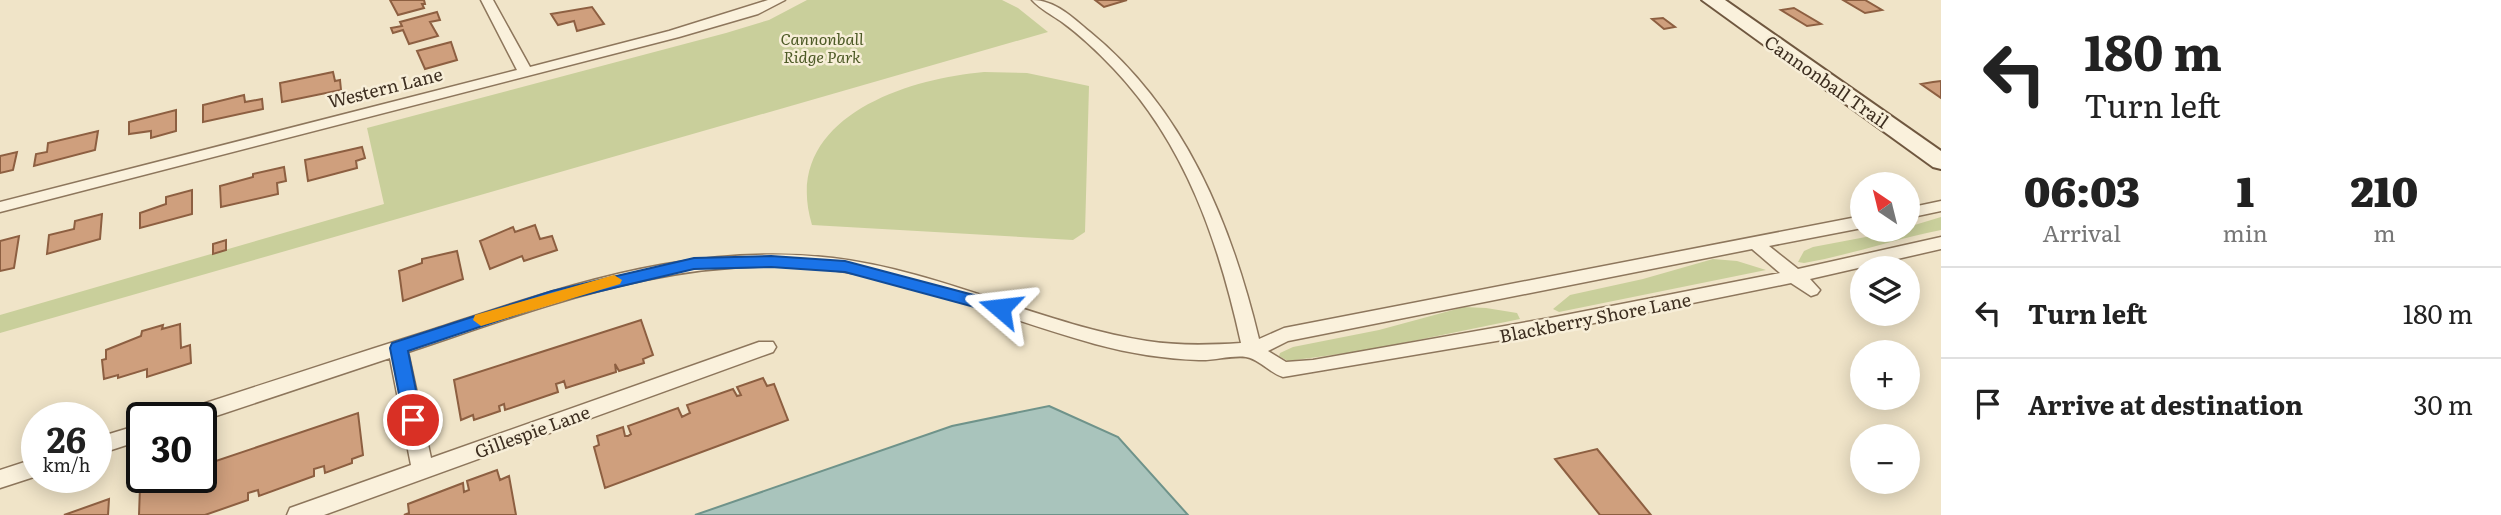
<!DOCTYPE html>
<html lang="en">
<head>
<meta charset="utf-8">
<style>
	body { margin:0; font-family:Literata,serif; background:#f6f6f6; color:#222; height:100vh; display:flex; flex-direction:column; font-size:26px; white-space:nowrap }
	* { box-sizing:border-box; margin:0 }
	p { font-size:23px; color:#767676 }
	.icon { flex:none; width:38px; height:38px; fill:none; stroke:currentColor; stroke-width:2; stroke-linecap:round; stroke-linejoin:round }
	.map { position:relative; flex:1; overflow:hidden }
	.details { display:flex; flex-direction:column; background:#fff; width:560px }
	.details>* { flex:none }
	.top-card { background:#fff; color:#222; overflow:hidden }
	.needle { width:46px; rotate:325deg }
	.controls { position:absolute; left:1850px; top:172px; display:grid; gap:14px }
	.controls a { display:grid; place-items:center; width:70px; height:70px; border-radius:50%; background:#fff; box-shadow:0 4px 18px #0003; font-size:35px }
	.speed { position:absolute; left:21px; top:402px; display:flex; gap:14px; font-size:35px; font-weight:700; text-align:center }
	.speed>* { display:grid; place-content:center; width:91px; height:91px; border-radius:50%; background:#fff; box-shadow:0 4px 18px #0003; line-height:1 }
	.speed small { font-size:18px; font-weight:400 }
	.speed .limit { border:4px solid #111; border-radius:10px; background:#fff; color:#111 }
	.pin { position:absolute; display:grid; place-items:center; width:60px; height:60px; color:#fff; margin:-30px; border:4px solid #fff; border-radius:50%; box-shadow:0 2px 7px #0007 }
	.me { position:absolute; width:77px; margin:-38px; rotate:287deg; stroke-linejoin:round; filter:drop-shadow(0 0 5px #0008) }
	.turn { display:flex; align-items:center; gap:24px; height:147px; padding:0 28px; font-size:32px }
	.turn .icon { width:91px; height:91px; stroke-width:2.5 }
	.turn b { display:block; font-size:49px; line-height:60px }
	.eta { display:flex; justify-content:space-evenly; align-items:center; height:119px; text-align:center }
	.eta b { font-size:42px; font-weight:800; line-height:49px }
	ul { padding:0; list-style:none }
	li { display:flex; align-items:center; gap:21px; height:91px; padding:0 28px; border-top:2px solid #e0e0e0 }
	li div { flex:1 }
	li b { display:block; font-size:26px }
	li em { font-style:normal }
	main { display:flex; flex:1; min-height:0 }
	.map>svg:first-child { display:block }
	.green { fill:#c9cf9b }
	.water { fill:#a9c4bc; stroke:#6f938a; stroke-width:2 }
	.building { fill:#cf9f7d; stroke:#8d5f41; stroke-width:2 }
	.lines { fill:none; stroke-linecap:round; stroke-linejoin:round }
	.street-casing { stroke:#8d765c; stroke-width:3 }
	.secondary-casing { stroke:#6f573f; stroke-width:4 }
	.street { fill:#faf1dc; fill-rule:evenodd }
	.secondary { fill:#faf1dc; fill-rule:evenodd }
	.route { fill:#1a73e8; stroke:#114b97; stroke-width:2 }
	.slow { fill:#f59e0b }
	.labels { text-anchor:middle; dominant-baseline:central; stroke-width:5; stroke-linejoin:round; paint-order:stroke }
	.far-park-label { font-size:16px; font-style:italic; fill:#4d5a26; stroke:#f7eed8 }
	.street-label { font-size:18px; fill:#3d2e20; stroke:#f7eed8 }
</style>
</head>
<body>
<main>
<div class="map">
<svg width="1941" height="515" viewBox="0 0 1941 515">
	<rect width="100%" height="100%" fill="#f0e4c8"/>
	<path class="green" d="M 807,0 L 1002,0 L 1018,8 L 1048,32 L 0,333 L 0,315 L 384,204 L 367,128 L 726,33 L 769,20 Z
		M 984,72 L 1027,73 L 1089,86 L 1085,232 L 1073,240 L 812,225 C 780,120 903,79 984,72 Z
		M 1941,217 L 1941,230 C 1895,239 1850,255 1804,263 L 1798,262 L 1804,251 L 1813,247 L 1908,229 L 1908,227 Z
		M 1713,259 L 1737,261 L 1766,270 L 1559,312 L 1553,309 L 1570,295 L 1643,279 Z
		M 1464,307 L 1486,308 L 1517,313 L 1520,319 L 1369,350 L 1288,361 L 1279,356 L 1280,353 L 1293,347 L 1379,330 Z"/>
	<path class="water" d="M 1049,406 L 1118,437 L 1188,515 L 695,515 L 952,426 Z"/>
	<path class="building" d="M 390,0 L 424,0 L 425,4 L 422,4 L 424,8 L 398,15 Z
		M 1095,0 L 1127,0 L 1104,7 Z
		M 1843,0 L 1865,0 L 1882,10 L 1865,13 Z
		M 592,7 L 604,24 L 577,31 L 574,21 L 558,25 L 551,14 Z
		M 1794,8 L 1821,24 L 1807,26 L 1781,10 Z
		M 437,12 L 440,20 L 430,22 L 438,36 L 409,44 L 403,30 L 393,33 L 391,28 L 402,26 L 400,22 Z
		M 1663,18 L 1675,27 L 1664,29 L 1652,19 Z
		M 451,42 L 457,60 L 425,69 L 417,51 Z
		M 333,72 L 335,81 L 340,80 L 341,90 L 282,102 L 280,83 Z
		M 1941,81 L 1941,98 L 1921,84 L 1933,82 Z
		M 244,95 L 245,102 L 262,99 L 263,109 L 203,122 L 203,105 Z
		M 176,110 L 176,131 L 151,138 L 151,131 L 129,134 L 129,122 Z
		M 98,131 L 95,150 L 34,166 L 36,154 L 47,152 L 48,143 Z
		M 362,147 L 365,158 L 356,161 L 357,168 L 308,181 L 305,160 Z
		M 17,152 L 13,170 L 0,173 L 0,156 Z
		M 284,167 L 286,181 L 277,183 L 278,194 L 221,207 L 220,186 L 253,177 L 253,174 Z
		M 192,190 L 192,214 L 140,228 L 140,213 L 166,204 L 166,197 Z
		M 102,214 L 100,239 L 47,254 L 49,235 L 74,229 L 75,221 Z
		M 535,225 L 540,239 L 552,236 L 557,250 L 524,261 L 522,256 L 490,269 L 480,241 L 513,227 L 515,232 Z
		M 19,236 L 14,268 L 0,271 L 0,241 Z
		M 226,240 L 226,250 L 213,254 L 213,244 Z
		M 457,251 L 463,279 L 403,301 L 399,271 L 422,263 L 422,259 Z
		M 641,320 L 653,355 L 643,359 L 644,363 L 619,371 L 615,364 L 616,372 L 566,388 L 564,381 L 562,382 L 556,384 L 558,392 L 505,410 L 504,404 L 499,406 L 500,411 L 474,420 L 473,415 L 461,420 L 454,380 Z
		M 180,324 L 181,348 L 190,345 L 191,363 L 147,377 L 147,369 L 118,378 L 118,375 L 104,379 L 102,360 L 106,359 L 106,350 L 141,336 L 142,331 L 163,325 L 162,329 Z
		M 763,378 L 767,386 L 774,384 L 788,420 L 605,488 L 594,447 L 599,445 L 597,436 L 623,427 L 625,436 L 628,436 L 631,434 L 628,426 L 678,408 L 682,417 L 690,413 L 687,405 L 733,389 L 737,396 L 741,395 L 737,387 Z
		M 358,413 L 363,455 L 352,459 L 352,463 L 325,473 L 324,466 L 314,469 L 314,476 L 259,496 L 258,490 L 248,493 L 248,500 L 205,515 L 139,515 L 140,487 L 167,478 L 201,478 L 201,466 Z
		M 1597,449 L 1651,515 L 1600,515 L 1555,459 Z
		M 497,470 L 500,480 L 509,476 L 516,515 L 404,515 L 409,513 L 408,504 L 463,483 L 464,492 L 469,490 L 467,481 Z
		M 109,499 L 108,515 L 64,515 Z"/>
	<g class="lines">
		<g class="street-casing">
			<path id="street" d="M 481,0 L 493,0 L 530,67 L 669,31 L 768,0 L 785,0 L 758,14 L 679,37 L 0,212 L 0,202 L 517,70 Z
				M 1032,0 C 1055,0 1072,17 1090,32 C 1185,110 1231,223 1259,339 L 1284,328 L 1862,216 L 1862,228 L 1769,246 L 1798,269 L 1941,237 L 1941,249 L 1810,279 L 1820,290 L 1817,294 L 1811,296 L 1791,283 L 1550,332 L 1283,377 C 1270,373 1259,359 1246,357 C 1231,355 1214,361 1199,360 C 1164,359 1128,353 1095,344 C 1011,321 931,286 846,272 C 694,247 549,305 408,352 L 431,458 L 759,342 L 773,342 L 776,347 L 773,352 L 324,515 L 287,515 L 290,508 L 411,465 L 390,358 L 201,421 L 201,418 L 175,418 L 178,412 C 263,384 349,356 435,329 C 569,285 690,242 833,258 C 941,271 1040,324 1147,341 C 1179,346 1210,345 1241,343 C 1219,243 1186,145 1114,69 C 1098,52 1081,36 1062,22 C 1052,15 1040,9 1032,0 ZM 1752,249 L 1780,273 L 1550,318 L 1313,360 L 1286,362 L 1268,351 L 1288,341 Z
				M 1941,201 L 1941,211 L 1908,218 L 1908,208 Z
				M 142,424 L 142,440 L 96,455 L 96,438 Z
				M 37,458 L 37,476 L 0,488 L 0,470 Z"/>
		</g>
		<g class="secondary-casing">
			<path id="secondary" d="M 1702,0 L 1725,0 L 1941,151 L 1941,169 L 1933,167 Z"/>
		</g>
		<use href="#street" class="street"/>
		<use href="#secondary" class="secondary"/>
	</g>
	<path class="route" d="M 771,256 L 845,261 L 1000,302 L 1008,308 L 1000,314 L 845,272 L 771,267 L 694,269 L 554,302 L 408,351 L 422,420 L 420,425 L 413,427 L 406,425 L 404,420 L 390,348 L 392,343 L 552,291 L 694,258 Z"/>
	<path class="slow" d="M 614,275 L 622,280 L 620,284 L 481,326 L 473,320 L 475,315 Z"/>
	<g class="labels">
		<g class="far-park-label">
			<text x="822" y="38">Cannonball<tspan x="822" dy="18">Ridge Park</tspan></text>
		</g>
		<g class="street-label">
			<text transform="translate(1827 81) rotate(35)">Cannonball Trail</text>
			<text transform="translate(385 87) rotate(-14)">Western Lane</text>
			<text transform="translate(1595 317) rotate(-11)">Blackberry Shore Lane</text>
			<text transform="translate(532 431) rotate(-20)">Gillespie Lane</text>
		</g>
	</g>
</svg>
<div class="controls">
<a><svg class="needle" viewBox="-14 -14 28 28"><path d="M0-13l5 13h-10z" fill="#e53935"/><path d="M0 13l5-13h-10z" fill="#767676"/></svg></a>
<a><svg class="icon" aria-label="layers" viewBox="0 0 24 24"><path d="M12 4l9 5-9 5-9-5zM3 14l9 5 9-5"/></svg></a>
<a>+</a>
<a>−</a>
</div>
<div class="speed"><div>26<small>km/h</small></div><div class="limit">30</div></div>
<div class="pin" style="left:413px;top:420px;background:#d93025"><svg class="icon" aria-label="arrive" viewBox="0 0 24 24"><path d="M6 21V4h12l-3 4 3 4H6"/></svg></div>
<svg class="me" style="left:1000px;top:308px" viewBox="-20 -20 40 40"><path d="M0-17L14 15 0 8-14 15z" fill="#1a73e8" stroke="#fff" stroke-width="4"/></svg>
</div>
<section class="details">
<div class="top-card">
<div class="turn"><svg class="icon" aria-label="left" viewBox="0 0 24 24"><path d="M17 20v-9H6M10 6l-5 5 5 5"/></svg><div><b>180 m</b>Turn left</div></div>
</div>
<div class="eta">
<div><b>06:03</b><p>Arrival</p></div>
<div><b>1</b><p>min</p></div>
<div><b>210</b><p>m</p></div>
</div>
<ul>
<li><svg class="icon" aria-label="left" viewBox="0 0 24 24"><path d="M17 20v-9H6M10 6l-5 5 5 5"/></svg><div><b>Turn left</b></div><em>180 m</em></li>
<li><svg class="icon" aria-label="arrive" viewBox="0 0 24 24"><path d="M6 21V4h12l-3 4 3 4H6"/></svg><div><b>Arrive at destination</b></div><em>30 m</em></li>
</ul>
</section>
</main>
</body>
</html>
